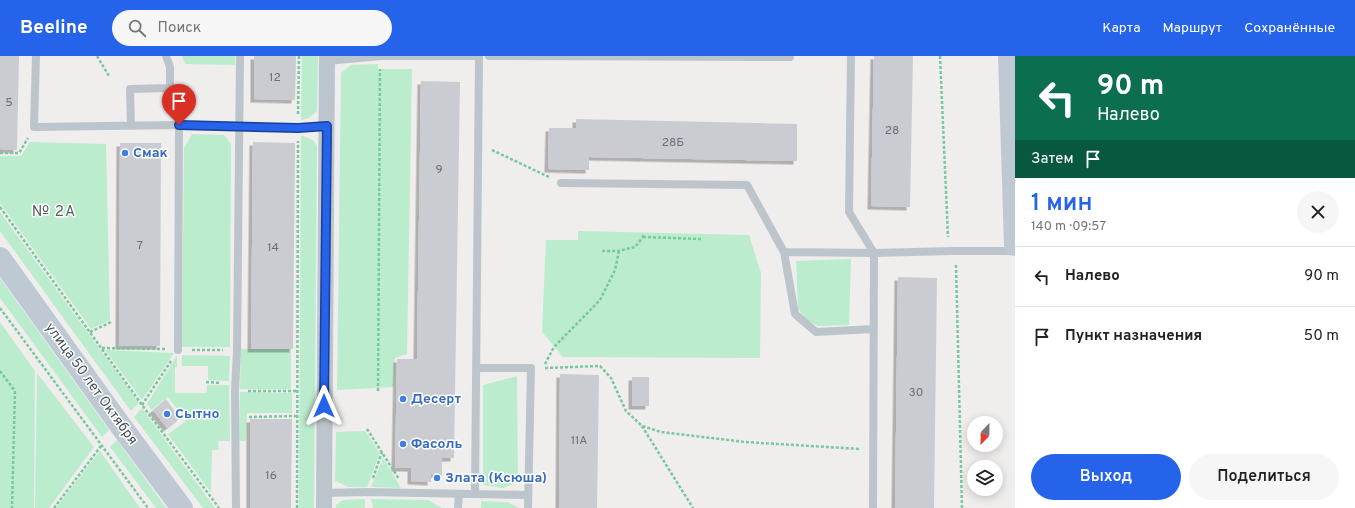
<!DOCTYPE html>
<html lang="ru">
<head>
<meta charset="utf-8">
<style>
	body { margin:0; font-family:Overpass,sans-serif; background:#f6f6f6; color:#222; height:100vh; display:flex; flex-direction:column; font-size:15px; white-space:nowrap }
	* { box-sizing:border-box; margin:0 }
	p { font-size:13px; color:#767676 }
	.icon { flex:none; width:22px; height:22px; fill:none; stroke:currentColor; stroke-width:2; stroke-linecap:round; stroke-linejoin:round }
	.map { position:relative; flex:1; overflow:hidden }
	.sheet { display:flex; flex-direction:column; background:#fff; width:340px }
	.sheet>* { flex:none }
	.banner { background:#0b6e4f; color:#fff; overflow:hidden }
	.needle { width:26px; rotate:202deg }
	.fabs { position:absolute; left:967px; top:360px; display:grid; gap:8px }
	.fabs a { display:grid; place-items:center; width:36px; height:36px; border-radius:50%; background:#fff; box-shadow:0 2px 10px #0003; font-size:20px }
	.pin { position:absolute; display:grid; place-items:center; width:34px; height:34px; color:#fff; margin:-41px -17px; border-radius:50% 50% 50% 0; rotate:-45deg; box-shadow:0 0 4px #0007 }
	.pin .icon { rotate:45deg }
	.me { position:absolute; width:44px; margin:-22px; rotate:0deg; stroke-linejoin:round; filter:drop-shadow(0 0 3px #0008) }
	.turn { display:flex; align-items:center; gap:14px; height:84px; padding:0 16px; font-size:18px }
	.turn .icon { width:52px; height:52px; stroke-width:2.5 }
	.turn b { display:block; font-size:28px; line-height:34px }
	.then { display:flex; align-items:center; height:38px; padding:0 16px; background:#0003; gap:8px; font-size:15px }
	.round { display:grid; place-items:center; flex:none; width:42px; height:42px; border-radius:21px; background:#f6f6f6 }
	.headline { display:flex; align-items:center; justify-content:space-between; height:68px; padding:0 16px }
	h1 { font-size:24px; font-weight:600; line-height:30px; color:#2563eb }
	.primary-button { display:flex; gap:8px; margin-top:auto; padding:8px 16px }
	.primary-button a { flex:1; height:46px; border-radius:24px; background:#2563eb; color:#fff; font-size:16px; font-weight:600; line-height:46px; text-align:center }
	.primary-button a+a { background:#f6f6f6; color:#222 }
	ul { padding:0; list-style:none }
	li { display:flex; align-items:center; gap:12px; height:60px; padding:0 16px; border-top:1px solid #e0e0e0 }
	li div { flex:1 }
	li b { display:block; font-size:15px }
	li em { font-style:normal }
	header { display:flex; align-items:center; gap:24px; box-sizing:border-box; height:56px; padding:0 20px; background:#2563eb; color:#fff }
	header strong { font-size:19px }
	nav { display:flex; gap:22px; margin-inline-start:auto; font-size:14px }
	.search { width:280px; height:36px; background:#f6f6f6; display:flex; align-items:center; gap:10px; box-sizing:border-box; padding:0 14px; border-radius:22px; color:#767676; font-size:15px }
	main { display:flex; flex:1; min-height:0 }
	.map>svg:first-child { display:block }
	.green { fill:#bcecce }
	.building { fill:#caccd2; filter:url(#shadow) }
	.lines { fill:none; stroke-linecap:round; stroke-linejoin:round }
	.path { stroke:#76c99e; stroke-width:2.5; stroke-dasharray:3 2; stroke-linecap:butt }
	.lane { stroke:#bcc5cc; stroke-width:8 }
	.street { stroke:#bcc5cc; stroke-width:16 }
	.secondary { stroke:#bec9d4; stroke-width:22 }
	.route-casing { stroke:#184099; stroke-width:10 }
	.route { stroke:#2563eb; stroke-width:7 }
	.shop-dot { fill:#3f7fe0; stroke:#fff; stroke-width:1.5 }
	.labels { text-anchor:middle; dominant-baseline:central; stroke-width:3; stroke-linejoin:round; paint-order:stroke }
	.number-label { font-size:12px; fill:#677078 }
	.shop-label { font-size:14px; font-weight:bold; fill:#366cbe; stroke:#fff; text-anchor:start }
	.street-label { font-size:14px; fill:#46515a; stroke:#fff }
	.neighbourhood-label { font-size:15px; letter-spacing:1px; fill:#5a5e62; stroke:#fff }
</style>
</head>
<body>
<header>
<strong>Beeline</strong>
<div class="search"><svg class="icon" aria-label="search" viewBox="0 0 24 24"><circle cx="10" cy="10" r="6"/><path d="M15 15l6 6"/></svg>Поиск</div>
<nav><a>Карта</a><a>Маршрут</a><a>Сохранённые</a></nav>
</header>
<main>
<div class="map">
<svg width="1015" height="452" viewBox="0 0 1015 452">
	<defs>
		<filter id="shadow"><feDropShadow dx="-3.5" dy="3.5" stdDeviation="0" flood-color="#0004"/></filter>
	</defs>
	<rect width="100%" height="100%" fill="#f0eded"/>
	<path class="green" d="M 182,0 L 235,0 L 235,9 L 185,8 Z
		M 302,0 L 318,0 L 317,55 L 309,62 L 301,64 Z
		M 378,8 L 378,13 L 412,13 L 407,298 L 395,302 L 394,331 L 337,334 L 341,17 L 351,9 Z
		M 192,78 L 224,79 L 231,88 L 230,291 L 182,291 L 184,92 Z
		M 301,79 L 313,84 L 317,90 L 314,452 L 299,452 Z
		M 30,86 L 106,88 L 110,264 L 91,273 L 0,147 L 0,100 L 21,100 Z
		M 0,156 L 139,347 L 131,355 L 0,175 Z
		M 578,175 L 749,179 L 761,217 L 760,302 L 563,301 L 542,276 L 546,184 L 578,184 Z
		M 851,203 L 849,269 L 818,270 L 806,264 L 798,252 L 796,205 Z
		M 0,222 L 109,374 L 102,381 L 0,242 Z
		M 0,266 L 35,315 L 34,452 L 0,452 Z
		M 241,293 L 291,293 L 291,333 L 240,333 Z
		M 105,294 L 174,297 L 142,344 Z
		M 177,299 L 177,311 L 175,311 L 175,337 L 207,337 L 207,329 L 229,329 L 230,385 L 218,385 L 219,394 L 212,394 L 211,437 L 168,378 L 186,365 L 168,341 L 151,354 L 147,348 Z
		M 182,299 L 230,300 L 229,325 L 208,324 L 208,310 L 182,310 Z
		M 37,317 L 94,391 L 49,452 L 35,452 Z
		M 517,320 L 518,426 L 503,432 L 483,429 L 483,329 Z
		M 240,336 L 292,337 L 292,357 L 247,357 L 246,385 L 239,385 Z
		M 142,352 L 215,452 L 203,452 L 134,361 Z
		M 365,375 L 380,397 L 367,431 L 348,431 L 335,425 L 336,376 Z
		M 117,384 L 166,452 L 156,452 L 110,391 Z
		M 100,395 L 140,452 L 56,452 Z
		M 383,402 L 401,432 L 371,431 Z
		M 365,443 L 365,452 L 336,452 L 336,449 L 343,444 Z
		M 371,443 L 428,444 L 442,452 L 373,452 Z
		M 481,445 L 507,446 L 518,451 L 518,452 L 481,452 Z"/>
	<path class="building" d="M 0,0 L 19,0 L 17,94 L 0,93 Z
		M 254,0 L 296,0 L 295,44 L 254,43 Z
		M 874,0 L 913,0 L 910,151 L 871,150 Z
		M 421,25 L 460,26 L 454,402 L 442,402 L 442,419 L 431,418 L 431,426 L 411,425 L 411,412 L 395,412 L 397,303 L 417,303 Z
		M 576,63 L 797,68 L 797,105 L 589,101 L 589,114 L 548,113 L 549,72 L 576,72 Z
		M 253,86 L 295,87 L 293,293 L 251,293 Z
		M 120,87 L 161,87 L 160,290 L 119,290 Z
		M 898,221 L 937,222 L 934,452 L 895,452 Z
		M 560,318 L 599,319 L 597,452 L 559,452 Z
		M 632,321 L 649,321 L 649,350 L 632,350 Z
		M 166,343 L 180,362 L 167,372 L 153,354 Z
		M 250,363 L 292,363 L 291,452 L 250,452 Z"/>
	<g class="lines">
		<path class="path" d="M 97,0 L 109,20
			M 940,0 L 948,181
			M 298,58 L 299,0
			M 492,94 L 549,121
			M 0,97 L 19,97 L 28,82
			M 0,151 L 142,349 L 219,452
			M 643,181 L 701,183
			M 602,195 L 619,195 L 635,191 L 643,181 L 643,177
			M 956,209 L 962,452
			M 0,252 L 148,452
			M 90,276 L 111,266
			M 102,292 L 165,293
			M 192,294 L 223,294
			M 545,308 L 554,291 L 600,244 L 615,214 L 619,195
			M 545,312 L 600,310 L 611,322 L 626,355 L 642,370 L 661,376 L 745,386 L 860,393
			M 0,315 L 15,335 L 12,452
			M 206,326 L 221,327
			M 248,335 L 297,335
			M 378,335 L 380,13
			M 142,349 L 171,305
			M 249,361 L 297,360
			M 642,370 L 693,452
			M 367,373 L 399,423
			M 373,422 L 382,396
			M 54,452 L 101,390
			M 297,452 L 298,85"/>
		<path class="lane" d="M 36,0 L 34,71 L 179,69 L 298,72 L 327,70
			M 489,0 L 790,1
			M 851,0 L 849,156 L 874,197 L 873,452
			M 327,5 L 381,0 L 473,0
			M 131,70 L 130,33 L 170,32 L 170,11 L 166,0
			M 561,127 L 747,129 L 784,196 L 874,197 L 952,195 L 1015,195
			M 784,196 L 795,258 L 816,276 L 873,273
			M 178,294 L 179,69
			M 477,312 L 531,312 L 528,452
			M 324,437 L 368,436 L 528,439
			M 475,438 L 479,0
			M 236,452 L 235,335 L 237,294 L 240,0
			M 458,452 L 459,438"/>
		<path class="street" d="M 324,452 L 327,0"/>
		<path class="secondary" d="M 1009,0 L 1015,189
			M 0,202 L 120,369 L 182,452"/>
	</g>
	<g class="lines">
		<g class="route-casing">
			<path id="route" d="M 179,69 L 298,72 L 327,70 L 324,350"/>
		</g>
		<use href="#route" class="route"/>
	</g>
	<g class="shop-dot">
		<circle cx="125" cy="97" r="4"/>
		<circle cx="403" cy="343" r="4"/>
		<circle cx="167" cy="358" r="4"/>
		<circle cx="403" cy="388" r="4"/>
		<circle cx="437" cy="422" r="4"/>
	</g>
	<g class="labels">
		<g class="number-label">
			<text x="275" y="22">12</text>
			<text x="9" y="47">5</text>
			<text x="892" y="75">28</text>
			<text x="673" y="87">28Б</text>
			<text x="439" y="114">9</text>
			<text x="140" y="190">7</text>
			<text x="273" y="192">14</text>
			<text x="916" y="337">30</text>
			<text x="579" y="385">11А</text>
			<text x="271" y="420">16</text>
		</g>
		<g class="shop-label">
			<text x="133" y="97">Смак</text>
			<text x="411" y="343">Десерт</text>
			<text x="175" y="358">Сытно</text>
			<text x="411" y="388">Фасоль</text>
			<text x="445" y="422">Злата (Ксюша)</text>
		</g>
		<g class="street-label">
			<text transform="translate(91 328) rotate(54)">улица 50 лет Октября</text>
		</g>
		<g class="neighbourhood-label">
			<text x="54" y="156">№ 2А</text>
		</g>
	</g>
</svg>
<div class="fabs">
<a><svg class="needle" viewBox="-14 -14 28 28"><path d="M0-13l5 13h-10z" fill="#e53935"/><path d="M0 13l5-13h-10z" fill="#767676"/></svg></a>
<a><svg class="icon" aria-label="layers" viewBox="0 0 24 24"><path d="M12 4l9 5-9 5-9-5zM3 14l9 5 9-5"/></svg></a>
</div>
<div class="pin" style="left:179px;top:69px;background:#d93025"><svg class="icon" aria-label="arrive" viewBox="0 0 24 24"><path d="M6 21V4h12l-3 4 3 4H6"/></svg></div>
<svg class="me" style="left:324px;top:350px" viewBox="-20 -20 40 40"><path d="M0-17L14 15 0 8-14 15z" fill="#2563eb" stroke="#fff" stroke-width="4"/></svg>
</div>
<section class="sheet">
<div class="banner">
<div class="turn"><svg class="icon" aria-label="left" viewBox="0 0 24 24"><path d="M17 20v-9H6M10 6l-5 5 5 5"/></svg><div><b>90 m</b>Налево</div></div>
<div class="then">Затем<svg class="icon" aria-label="arrive" viewBox="0 0 24 24"><path d="M6 21V4h12l-3 4 3 4H6"/></svg></div>
</div>
<div class="headline"><div><h1>1 мин</h1><p>140 m · 09:57</p></div><a class="round"><svg class="icon" aria-label="close" viewBox="0 0 24 24"><path d="M6 6l12 12M18 6L6 18"/></svg></a></div>
<ul>
<li><svg class="icon" aria-label="left" viewBox="0 0 24 24"><path d="M17 20v-9H6M10 6l-5 5 5 5"/></svg><div><b>Налево</b></div><em>90 m</em></li>
<li><svg class="icon" aria-label="arrive" viewBox="0 0 24 24"><path d="M6 21V4h12l-3 4 3 4H6"/></svg><div><b>Пункт назначения</b></div><em>50 m</em></li>
</ul>
<div class="primary-button"><a>Выход</a><a>Поделиться</a></div>
</section>
</main>
</body>
</html>
